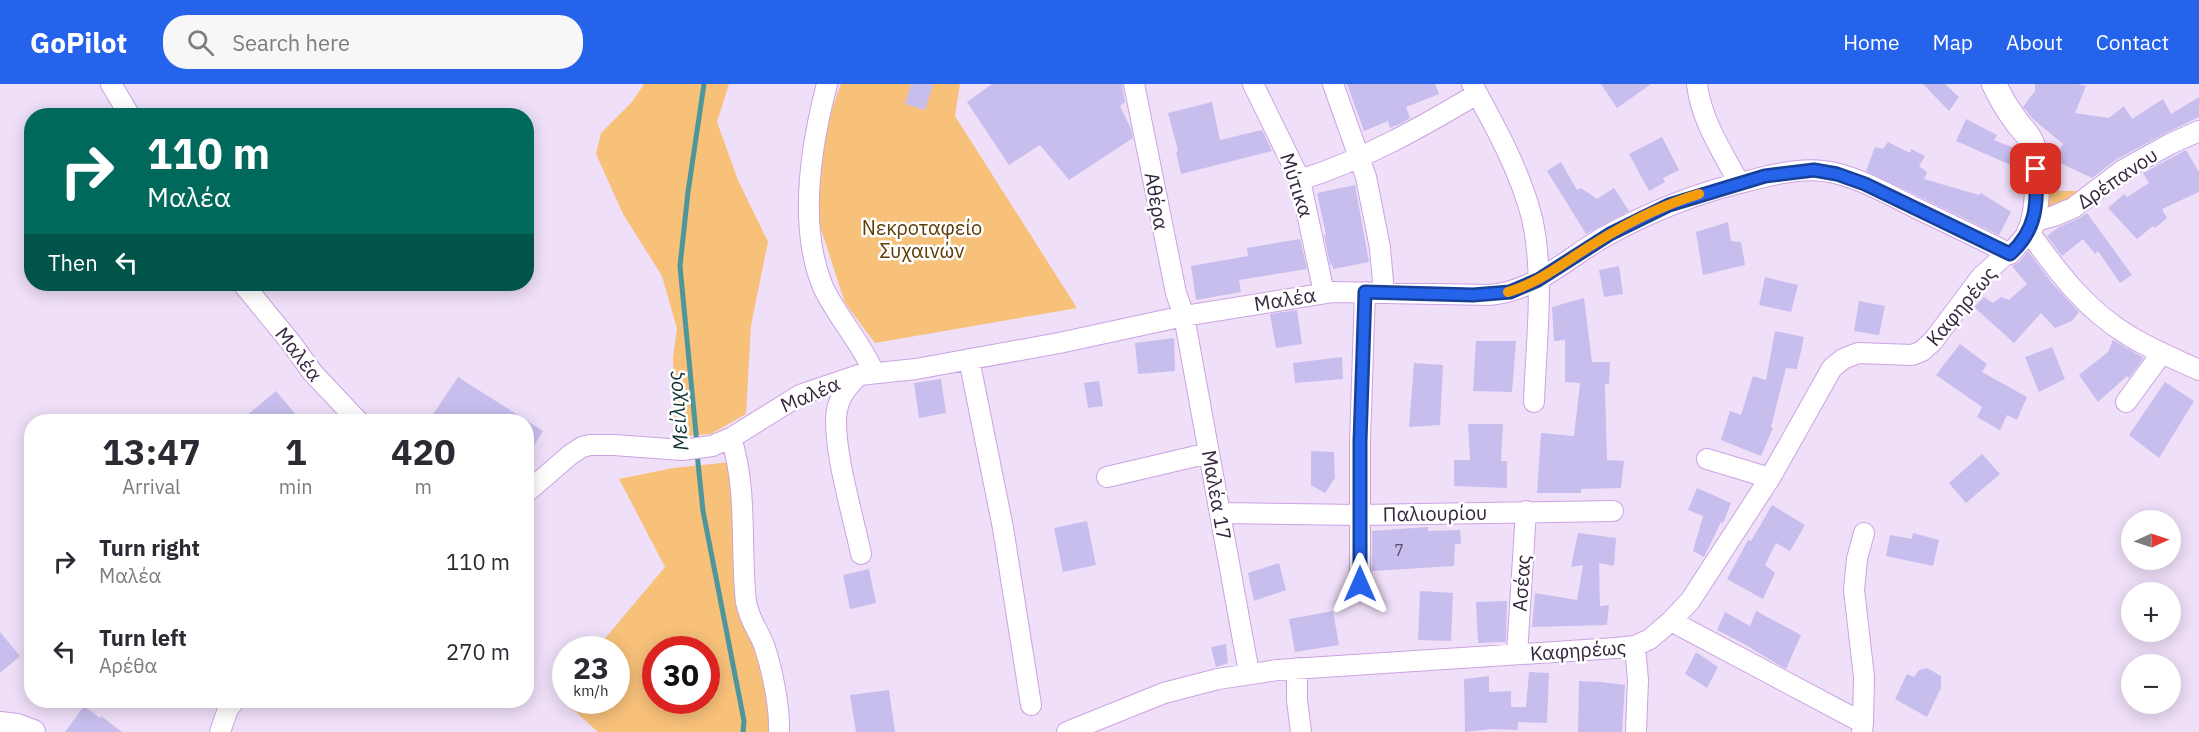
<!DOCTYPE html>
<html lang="en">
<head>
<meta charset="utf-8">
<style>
	body { margin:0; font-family:"IBM Plex Sans",sans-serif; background:#f7f7f7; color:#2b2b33; height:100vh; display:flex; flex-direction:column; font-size:22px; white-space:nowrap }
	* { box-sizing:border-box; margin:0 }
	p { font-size:20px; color:#7c7c81 }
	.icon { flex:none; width:33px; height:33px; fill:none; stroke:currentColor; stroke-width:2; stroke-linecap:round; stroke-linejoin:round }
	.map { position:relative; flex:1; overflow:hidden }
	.panel { position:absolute; left:24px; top:330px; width:510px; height:294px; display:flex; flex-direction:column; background:#fff; border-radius:24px; box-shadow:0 3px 15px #0003 }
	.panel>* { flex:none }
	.top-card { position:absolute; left:24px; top:24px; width:510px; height:183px; border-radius:24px; box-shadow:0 3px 15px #0003; background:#00695c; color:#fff; overflow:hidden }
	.needle { width:39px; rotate:87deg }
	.fabs { position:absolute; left:2121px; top:426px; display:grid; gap:12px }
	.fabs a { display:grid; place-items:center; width:60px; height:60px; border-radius:50%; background:#fff; box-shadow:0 3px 15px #0003; font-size:30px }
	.speed { position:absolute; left:552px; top:552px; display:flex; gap:12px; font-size:30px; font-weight:700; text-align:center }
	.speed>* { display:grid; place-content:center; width:78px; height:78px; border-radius:50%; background:#fff; box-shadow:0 3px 15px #0003; line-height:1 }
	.speed small { font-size:15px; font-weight:400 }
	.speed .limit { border:9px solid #d22; background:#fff; color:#111 }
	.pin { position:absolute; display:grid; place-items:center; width:51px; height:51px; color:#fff; margin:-26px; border-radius:12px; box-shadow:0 3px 9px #0006 }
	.me { position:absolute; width:66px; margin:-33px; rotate:0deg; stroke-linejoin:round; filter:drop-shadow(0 0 4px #0008) }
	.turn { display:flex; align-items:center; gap:21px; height:126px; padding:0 24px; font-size:27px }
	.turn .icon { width:78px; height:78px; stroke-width:2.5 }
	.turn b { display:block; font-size:42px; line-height:51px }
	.then { display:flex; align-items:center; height:57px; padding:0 24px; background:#0003; gap:12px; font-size:22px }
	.eta { display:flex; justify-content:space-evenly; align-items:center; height:102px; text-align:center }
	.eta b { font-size:36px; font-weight:700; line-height:42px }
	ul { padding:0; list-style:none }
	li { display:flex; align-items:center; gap:18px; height:90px; padding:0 24px }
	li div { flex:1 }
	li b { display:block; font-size:22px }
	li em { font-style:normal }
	header { display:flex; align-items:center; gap:36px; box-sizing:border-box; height:84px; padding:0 30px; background:#2563eb; color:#fff }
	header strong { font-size:28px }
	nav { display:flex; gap:33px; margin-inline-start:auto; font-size:21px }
	.search { width:420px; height:54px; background:#f7f7f7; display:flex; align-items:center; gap:15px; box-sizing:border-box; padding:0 21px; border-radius:24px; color:#7c7c81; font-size:22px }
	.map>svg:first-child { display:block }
	.green { fill:#f7c17a; fill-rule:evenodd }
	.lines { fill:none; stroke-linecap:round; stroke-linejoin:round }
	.stream { stroke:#4d969c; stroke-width:5 }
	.building { fill:#c7beee }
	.minor-casing { stroke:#cca3e2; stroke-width:22 }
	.tertiary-casing { stroke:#cca3e2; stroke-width:26 }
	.minor { stroke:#fff; stroke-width:20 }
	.tertiary { stroke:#fff; stroke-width:24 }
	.route-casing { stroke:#184099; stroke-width:15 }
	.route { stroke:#2563eb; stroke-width:10 }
	.slow { stroke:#f59e0b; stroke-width:10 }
	.labels { text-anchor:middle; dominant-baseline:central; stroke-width:5; stroke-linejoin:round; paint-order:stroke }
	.number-label { font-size:16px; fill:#5b4c6b }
	.street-label { font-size:20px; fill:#37263f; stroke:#fff }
	.park-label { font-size:20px; fill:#5e3d06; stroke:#fff }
	.water-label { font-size:21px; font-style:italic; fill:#113433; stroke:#fff }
</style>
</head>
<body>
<header>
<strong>GoPilot</strong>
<div class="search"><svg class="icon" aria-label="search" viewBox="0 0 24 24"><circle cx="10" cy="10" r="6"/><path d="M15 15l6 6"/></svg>Search here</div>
<nav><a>Home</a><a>Map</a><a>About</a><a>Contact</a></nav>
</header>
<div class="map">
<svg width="2199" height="648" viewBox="0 0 2199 648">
	<rect width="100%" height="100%" fill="#efdff9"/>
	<path class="green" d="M 644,0 L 729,0 L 717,38 L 738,96 L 768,158 L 751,241 L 746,330 L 711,350 L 675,353 L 673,273 L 677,245 L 662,192 L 623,130 L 596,70 L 601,49 L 632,18 Z
		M 841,0 L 960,0 L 955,32 L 1077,224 L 875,259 L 845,219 L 820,142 C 815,97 824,42 841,0 Z
		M 2043,107 L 2085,107 L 2040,130 Z
		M 731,378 L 764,600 L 770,626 L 771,648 L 598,648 L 557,611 L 565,602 L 566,616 L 616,616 L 616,566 L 596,565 L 665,483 L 619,395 L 673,384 ZM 656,566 L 706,566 L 706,616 L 656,616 Z"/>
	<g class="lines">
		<path class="stream" d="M 697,360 L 680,182 L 688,108 L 704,0
			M 697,369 L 703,427 L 744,637 L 743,648"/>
	</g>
	<path class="building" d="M 911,0 L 933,0 L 925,26 L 905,20 Z
		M 992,0 L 1122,0 L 1125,18 L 1120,22 L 1131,45 L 1133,54 L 1069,96 L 1040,61 L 1009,81 L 967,18 Z
		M 1347,0 L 1435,0 L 1439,10 L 1406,23 L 1410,34 L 1402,39 L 1390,44 L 1388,37 L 1364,47 Z
		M 1601,0 L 1651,0 L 1617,24 Z
		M 1923,0 L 1945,0 L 1959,13 L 1949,27 Z
		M 2035,0 L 2077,0 L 2086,2 L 2075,29 L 2109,34 L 2124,22 L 2132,35 L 2163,15 L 2171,30 L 2199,13 L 2199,33 L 2164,50 L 2117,75 L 2092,94 L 2054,76 L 2063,60 L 2033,35 L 2023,23 L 2035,7 Z
		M 1212,18 L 1220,56 L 1262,46 L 1272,67 L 1181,90 L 1176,68 L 1178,67 L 1168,29 Z
		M 1966,35 L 1997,51 L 1994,56 L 2019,66 L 2022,86 L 1956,57 Z
		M 1662,53 L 1679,86 L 1663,94 L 1665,98 L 1649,107 L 1629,70 Z
		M 1888,58 L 1910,69 L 1911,65 L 1925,72 L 1919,82 L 1927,88 L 1924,95 L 1979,111 L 1981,109 L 2011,128 L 1999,151 L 1866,87 L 1875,63 L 1883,65 Z
		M 2186,66 L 2199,88 L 2199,108 L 2162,125 L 2167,134 L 2155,144 L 2153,142 L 2137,155 L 2108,124 L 2124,110 L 2127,113 L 2149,99 L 2143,89 Z
		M 1561,78 L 1577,106 L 1581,104 L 1597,115 L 1614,104 L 1629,127 L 1586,150 L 1547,87 Z
		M 1355,101 L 1369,178 L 1333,185 L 1332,180 L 1330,181 L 1324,151 L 1326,151 L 1317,109 Z
		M 2087,129 L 2132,191 L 2120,199 L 2098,167 L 2095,170 L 2083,155 L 2062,172 L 2047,152 L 2059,143 L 2078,135 Z
		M 1728,138 L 1731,157 L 1741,158 L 1745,181 L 1703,191 L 1696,148 Z
		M 1300,155 L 1307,185 L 1239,196 L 1241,208 L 1196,216 L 1191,182 L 1248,172 L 1247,164 Z
		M 2028,167 L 2052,199 L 2079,228 L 2072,237 L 2055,244 L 2041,229 L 2014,259 L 1974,223 L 1984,213 L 1993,219 L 2001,213 L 2009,216 L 2027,200 L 2012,182 L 2019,178 Z
		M 1619,182 L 1623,210 L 1604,213 L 1599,186 Z
		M 1765,193 L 1798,201 L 1791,228 L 1759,221 Z
		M 1584,214 L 1592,278 L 1610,278 L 1609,300 L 1605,300 L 1607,376 L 1624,377 L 1621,404 L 1581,405 L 1581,409 L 1537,409 L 1541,349 L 1574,352 L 1580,299 L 1565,298 L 1565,256 L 1554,257 L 1552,223 Z
		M 1859,217 L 1885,222 L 1879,251 L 1854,247 Z
		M 1297,226 L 1302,260 L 1276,264 L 1270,230 Z
		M 1775,247 L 1804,253 L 1797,285 L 1786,284 L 1771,343 L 1773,344 L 1761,372 L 1721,356 L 1730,327 L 1741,331 L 1753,292 L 1766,296 Z
		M 1174,254 L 1175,287 L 1138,290 L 1135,259 Z
		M 2113,256 L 2144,274 L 2129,294 L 2127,292 L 2098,318 L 2079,291 L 2108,268 Z
		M 1476,257 L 1516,257 L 1512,308 L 1473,307 Z
		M 1960,260 L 1987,280 L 1982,288 L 2027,313 L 2017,336 L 2007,331 L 2000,346 L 1977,333 L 1982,323 L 1936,291 Z
		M 2052,263 L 2065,295 L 2039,308 L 2025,273 Z
		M 1342,273 L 1343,295 L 1295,299 L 1293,279 Z
		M 1414,279 L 1443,281 L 1440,341 L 1409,343 Z
		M 458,293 L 543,347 L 526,374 L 526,338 L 428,338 Z
		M 941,295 L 946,329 L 919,334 L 914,299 Z
		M 1099,297 L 1103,322 L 1088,324 L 1084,299 Z
		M 2165,298 L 2194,317 L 2159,374 L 2129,351 Z
		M 276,307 L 302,338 L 239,338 Z
		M 1468,340 L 1503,340 L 1501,377 L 1507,377 L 1507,404 L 1454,402 L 1454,376 L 1470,376 Z
		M 1311,367 L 1334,368 L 1335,394 L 1325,409 L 1311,401 Z
		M 1982,370 L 2000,390 L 1966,419 L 1949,399 Z
		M 1697,404 L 1731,419 L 1723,439 L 1721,438 L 1704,473 L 1693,467 L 1703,432 L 1688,426 Z
		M 1772,421 L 1805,441 L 1790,467 L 1776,459 L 1765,481 L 1775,489 L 1763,515 L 1727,495 L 1748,456 L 1751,457 Z
		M 1087,437 L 1096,481 L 1063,488 L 1054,444 Z
		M 1428,443 L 1428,447 L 1460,446 L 1461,460 L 1455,460 L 1454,482 L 1372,487 L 1372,447 Z
		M 1578,449 L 1616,454 L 1614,482 L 1599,479 L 1600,522 L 1609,521 L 1607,541 L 1532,543 L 1535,509 L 1577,516 L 1583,481 L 1571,483 Z
		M 1913,449 L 1939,456 L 1933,482 L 1886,472 L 1890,451 L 1912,455 Z
		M 1279,479 L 1286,506 L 1254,517 L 1248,489 Z
		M 869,485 L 876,519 L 850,525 L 843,491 Z
		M 1420,507 L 1453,509 L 1451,557 L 1418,556 Z
		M 1507,517 L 1506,558 L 1478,559 L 1476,518 Z
		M 1333,527 L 1339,561 L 1295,568 L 1289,535 Z
		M 1756,527 L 1801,551 L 1786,585 L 1744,560 L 1717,546 L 1725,528 L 1750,542 Z
		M 0,548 L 20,572 L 0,589 Z
		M 1226,560 L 1228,579 L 1216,583 L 1211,563 Z
		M 1696,568 L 1718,583 L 1707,604 L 1685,590 Z
		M 1927,584 L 1941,592 L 1941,604 L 1927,633 L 1895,615 L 1907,590 L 1914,593 L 1919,586 Z
		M 1529,588 L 1549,589 L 1547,639 L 1518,638 L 1518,646 L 1491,645 L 1465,648 L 1464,595 L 1489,592 L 1489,608 L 1511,607 L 1511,623 L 1526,623 Z
		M 1579,597 L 1601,598 L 1625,601 L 1622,648 L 1578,648 Z
		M 889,606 L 895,648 L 856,648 L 850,611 Z
		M 84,622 L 100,634 L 101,632 L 122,648 L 65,648 Z"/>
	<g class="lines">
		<g class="minor-casing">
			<path id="minor" d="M 111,0 L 130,32
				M 827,0 C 811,61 798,143 823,203 C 837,233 861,258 874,289
				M 1134,0 L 1176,209 L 1184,232 L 1249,589
				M 1253,0 L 1300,96 L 1324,209
				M 1333,0 L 1366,93 L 1380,164 L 1384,209
				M 1472,0 C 1495,42 1520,87 1532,134 C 1545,192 1536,259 1534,318
				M 1697,0 C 1701,36 1722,67 1739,99
				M 1300,96 C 1363,76 1420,44 1477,10
				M 2033,138 L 2054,132 L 2073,124 L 2123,86 L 2170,60 L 2199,47
				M 243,200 L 292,260 L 312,288 L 359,338
				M 969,275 L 1003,444 L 1031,621
				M 859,291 C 849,301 840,311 837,326 C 831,359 854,435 861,470
				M 2126,318 L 2162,269
				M 731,354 C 748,406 740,464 746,518 C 749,535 758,546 764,561 C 772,585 780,622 779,648
				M 1707,375 L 1770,394
				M 1107,393 L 1209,369
				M 526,409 L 570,371 L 582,363 L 590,361 L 614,361 L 682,366 L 712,362 L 731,354 L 800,311 L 859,291 L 916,285 L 1059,259 L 1184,232 L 1333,208 L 1488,211 C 1534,208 1566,175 1604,153 C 1651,127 1699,108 1752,96 C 1774,90 1800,84 1823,87 C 1856,91 1887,110 1916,124 C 1947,139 1979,154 2010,170 L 2029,148 C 2057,187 2086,226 2128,251 C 2150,265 2175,275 2199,286
				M 1220,429 L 1360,431 L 1613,427
				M 1360,500 L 1360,357 L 1365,208
				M 1671,537 L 1863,639 L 1862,648
				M 1635,562 L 1638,596 L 1636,648
				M 1517,570 L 1526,427
				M 1297,584 L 1297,616 L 1301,648
				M 1863,639 L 1864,593 L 1854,506 L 1857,475 L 1864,449
				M 220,648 L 228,625 L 235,616
				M 1067,648 L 1164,609 L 1218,595 L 1277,586 L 1616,564 L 1635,562 L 1650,555 L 1671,537 L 1690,517 L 1770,394 L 1832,284 L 1843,275 L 1858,269 L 1912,271 L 1922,267 L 1933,257 L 1981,193 L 2004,172 L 2003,167"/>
		</g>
		<g class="tertiary-casing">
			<path id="tertiary" d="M 1994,0 C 2000,13 2007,25 2016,37 C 2020,43 2026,48 2030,55 C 2040,75 2039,128 2029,148
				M 0,640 L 17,642 L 33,648"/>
		</g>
		<use href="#minor" class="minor"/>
		<use href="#tertiary" class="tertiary"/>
	</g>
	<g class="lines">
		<g class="route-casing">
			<path id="route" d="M 1360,500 L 1360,357 L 1365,208 L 1473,211 L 1510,208 L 1538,196 L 1610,150 L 1669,121 L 1765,92 L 1814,86 L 1837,90 L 1865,100 L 2010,170 C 2038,145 2037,119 2036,85"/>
		</g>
		<use href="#route" class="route"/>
		<path class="slow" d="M 1508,208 C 1542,198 1568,175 1597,158 C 1629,138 1663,121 1699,110"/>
	</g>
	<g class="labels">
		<g class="number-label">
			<text x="1399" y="466">7</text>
		</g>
		<g class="street-label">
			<text transform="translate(2117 94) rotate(-34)">Δρέπανου</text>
			<text transform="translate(1297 101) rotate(72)">Μύτικα</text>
			<text transform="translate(1157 117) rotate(80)">Αθέρα</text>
			<text transform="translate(1285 215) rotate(-9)">Μαλέα</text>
			<text transform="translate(1961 222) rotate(-50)">Καφηρέως</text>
			<text transform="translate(299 270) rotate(52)">Μαλέα</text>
			<text transform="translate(810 310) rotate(-23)">Μαλέα</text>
			<text transform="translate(1217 411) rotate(80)">Μαλέα 17</text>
			<text transform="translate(1435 429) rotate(-1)">Παλιουρίου</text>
			<text transform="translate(1521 499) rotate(-86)">Ασέας</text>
			<text transform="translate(1578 566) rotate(-4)">Καφηρέως</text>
		</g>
		<g class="park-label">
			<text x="922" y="143">Νεκροταφείο<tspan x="922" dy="23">Συχαινών</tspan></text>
		</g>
		<g class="water-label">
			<text transform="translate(677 327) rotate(-95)">Μείλιχος</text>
		</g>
	</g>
</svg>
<div class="fabs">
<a><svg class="needle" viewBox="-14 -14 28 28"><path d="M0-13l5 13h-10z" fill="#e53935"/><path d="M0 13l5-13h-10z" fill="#7c7c81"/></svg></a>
<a>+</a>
<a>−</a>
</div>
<div class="speed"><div>23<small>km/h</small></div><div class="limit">30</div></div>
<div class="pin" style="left:2036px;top:85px;background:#d93025"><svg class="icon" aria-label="arrive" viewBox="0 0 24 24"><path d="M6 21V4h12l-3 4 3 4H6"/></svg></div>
<svg class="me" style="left:1360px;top:500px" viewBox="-20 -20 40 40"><path d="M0-17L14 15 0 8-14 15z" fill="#2563eb" stroke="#fff" stroke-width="4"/></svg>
<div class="top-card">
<div class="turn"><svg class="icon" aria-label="right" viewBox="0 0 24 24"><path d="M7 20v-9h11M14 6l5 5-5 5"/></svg><div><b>110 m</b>Μαλέα</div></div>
<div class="then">Then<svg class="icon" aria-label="left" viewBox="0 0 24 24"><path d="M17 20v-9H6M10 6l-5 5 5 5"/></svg></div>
</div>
<section class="panel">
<div class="eta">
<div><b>13:47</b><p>Arrival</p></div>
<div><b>1</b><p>min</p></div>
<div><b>420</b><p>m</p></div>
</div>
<ul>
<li><svg class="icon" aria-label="right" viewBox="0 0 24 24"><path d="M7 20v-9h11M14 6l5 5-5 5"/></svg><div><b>Turn right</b><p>Μαλέα</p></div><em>110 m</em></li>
<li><svg class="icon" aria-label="left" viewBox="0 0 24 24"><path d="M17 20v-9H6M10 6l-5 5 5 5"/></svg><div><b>Turn left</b><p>Αρέθα</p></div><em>270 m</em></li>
</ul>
</section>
</div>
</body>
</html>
